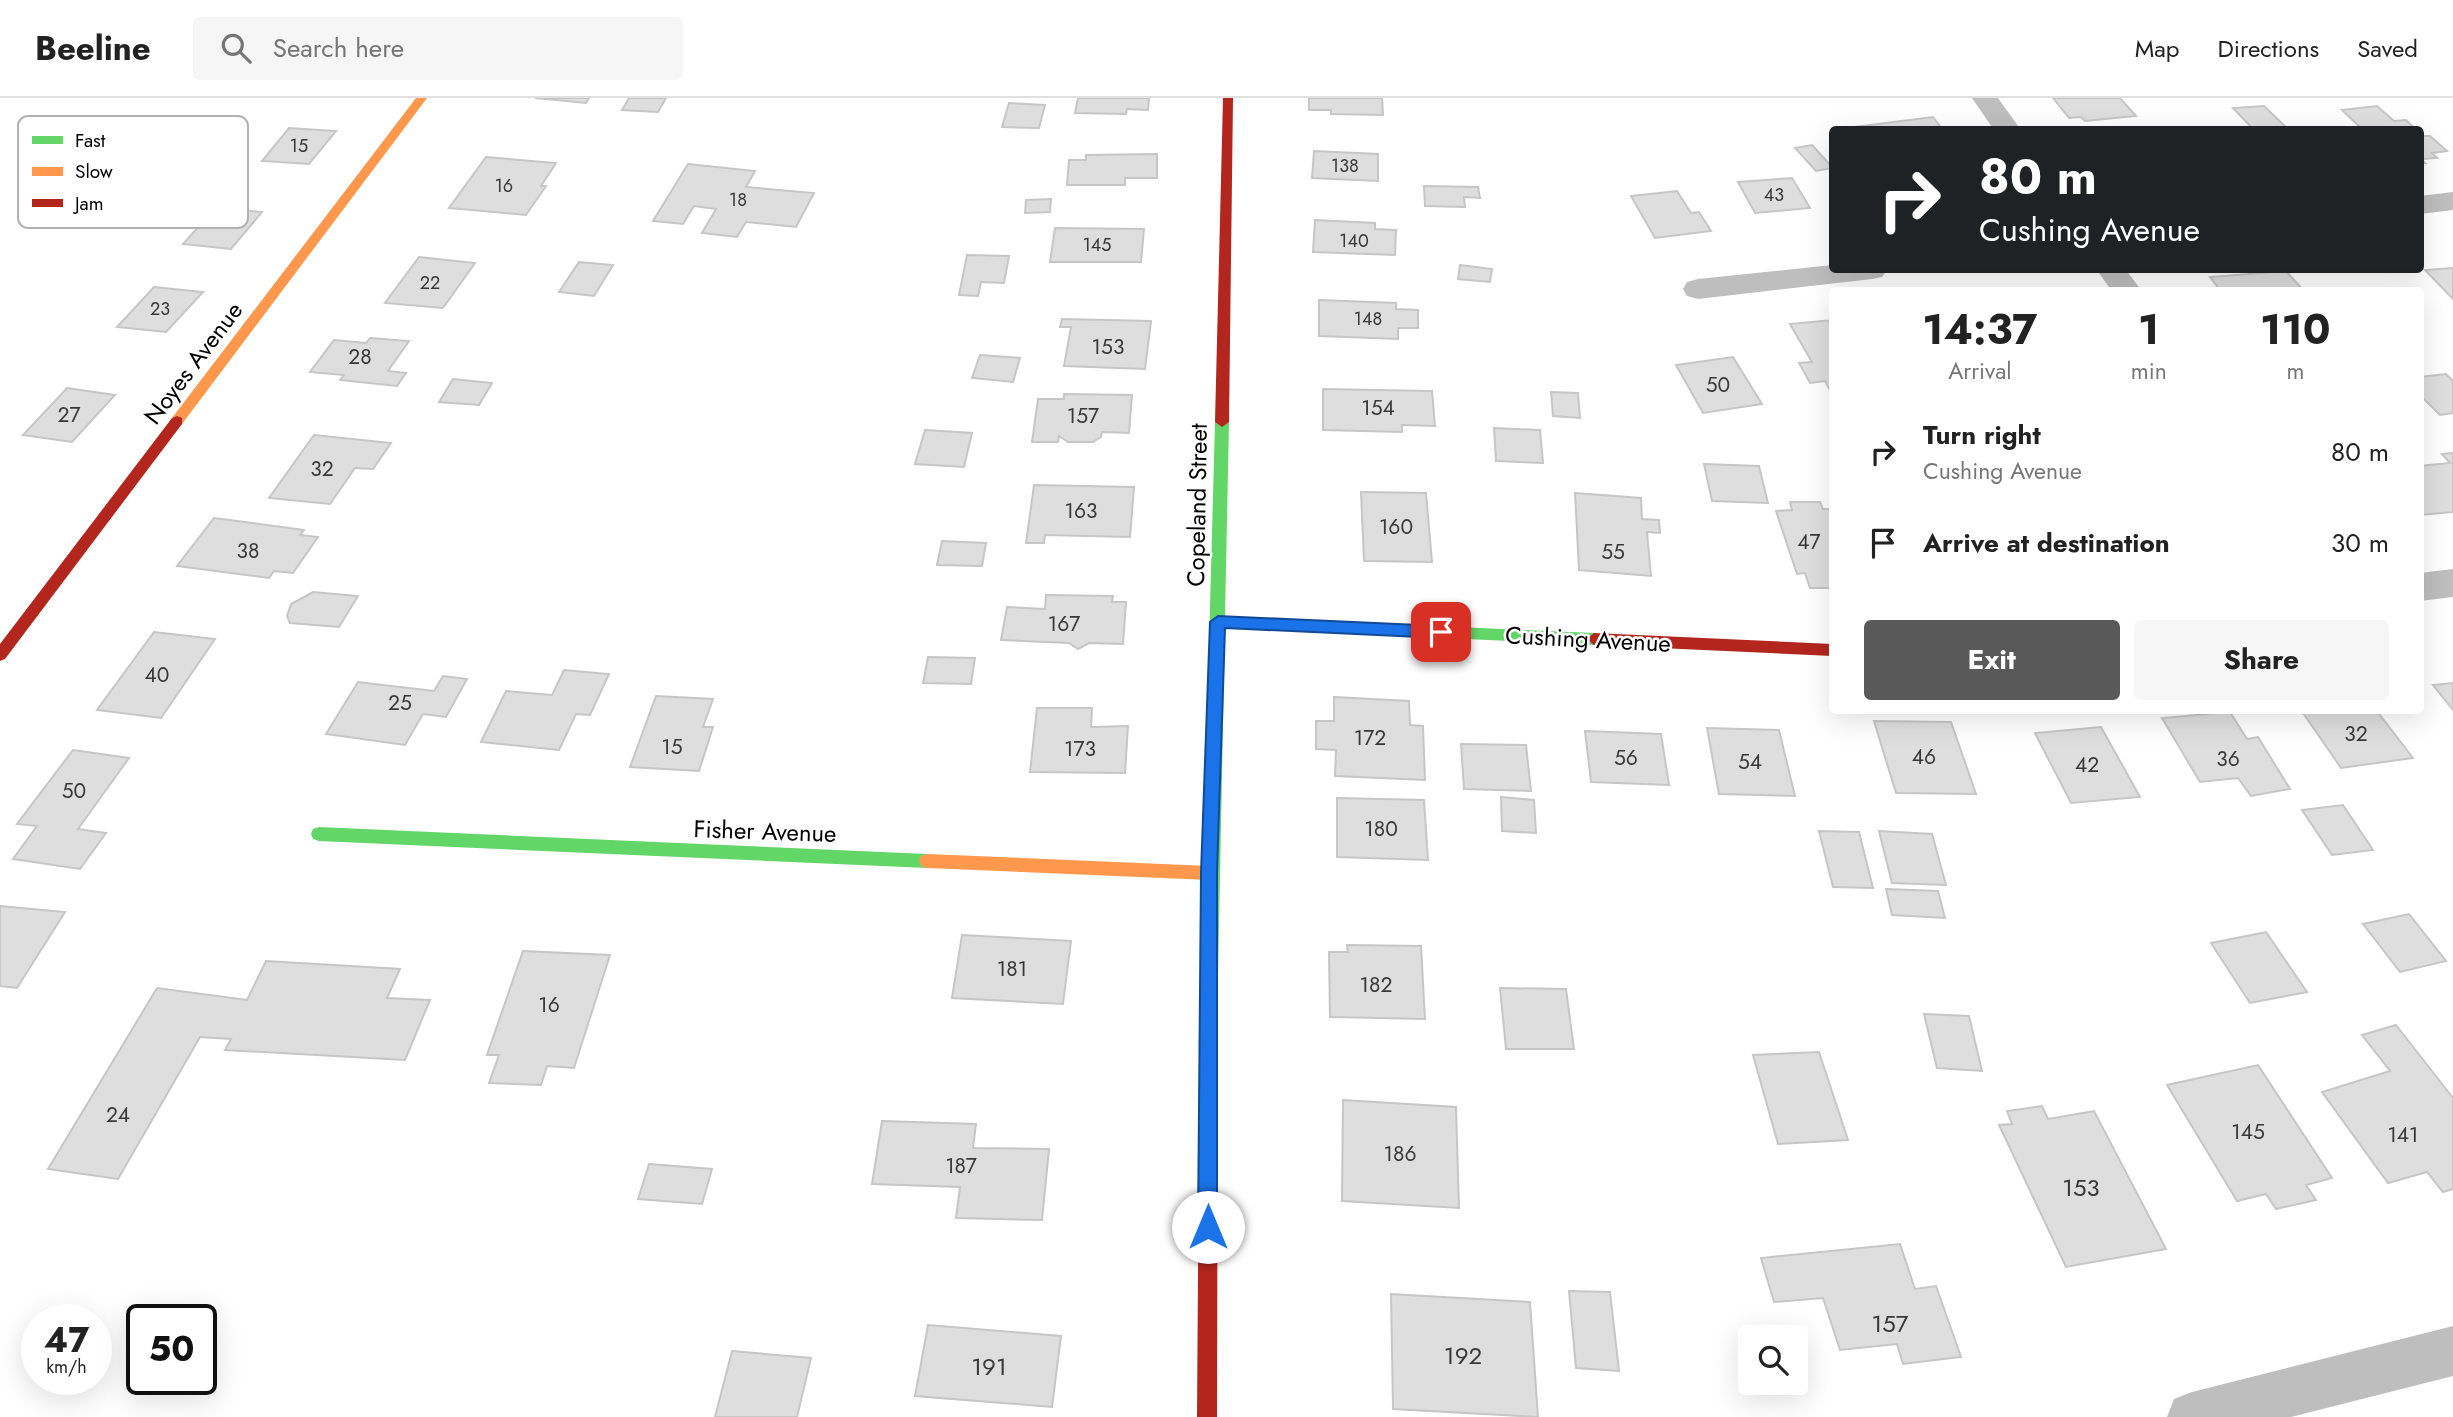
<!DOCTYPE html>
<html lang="en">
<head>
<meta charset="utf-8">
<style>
	body { margin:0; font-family:Jost,sans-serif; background:#f6f6f6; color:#222; height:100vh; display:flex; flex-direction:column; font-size:26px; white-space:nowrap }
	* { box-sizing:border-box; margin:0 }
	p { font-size:23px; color:#767676 }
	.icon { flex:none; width:38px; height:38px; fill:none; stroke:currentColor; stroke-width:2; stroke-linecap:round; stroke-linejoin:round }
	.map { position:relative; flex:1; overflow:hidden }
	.panel { position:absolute; left:1829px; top:189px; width:595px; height:427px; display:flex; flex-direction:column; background:#fff; border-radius:7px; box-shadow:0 7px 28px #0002 }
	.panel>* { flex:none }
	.top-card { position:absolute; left:1829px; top:28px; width:595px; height:147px; border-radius:7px; box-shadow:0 7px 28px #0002; background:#202124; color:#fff; overflow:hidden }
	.tools { position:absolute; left:1738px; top:1227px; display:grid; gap:14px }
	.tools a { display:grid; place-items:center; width:70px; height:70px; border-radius:7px; background:#fff; box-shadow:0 7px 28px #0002; font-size:35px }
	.speed { position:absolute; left:21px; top:1206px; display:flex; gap:14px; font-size:35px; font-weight:700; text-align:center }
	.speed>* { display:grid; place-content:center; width:91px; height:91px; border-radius:50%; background:#fff; box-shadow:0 7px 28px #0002; line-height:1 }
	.speed small { font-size:18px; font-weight:400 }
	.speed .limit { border:4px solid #111; border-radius:10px; background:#fff; color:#111 }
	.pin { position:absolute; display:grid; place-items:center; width:60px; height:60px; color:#fff; margin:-30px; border-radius:14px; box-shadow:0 4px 10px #0006 }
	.me { position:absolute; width:77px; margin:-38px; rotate:0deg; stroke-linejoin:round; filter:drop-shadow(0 0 5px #0008) }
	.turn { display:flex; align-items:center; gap:24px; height:147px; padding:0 35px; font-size:32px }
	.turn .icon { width:91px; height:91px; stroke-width:2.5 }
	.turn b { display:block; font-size:49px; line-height:60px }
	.eta { display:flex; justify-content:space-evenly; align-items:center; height:119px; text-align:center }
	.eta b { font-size:42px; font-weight:700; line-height:49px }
	.cta { display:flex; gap:14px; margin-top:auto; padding:14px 35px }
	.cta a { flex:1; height:80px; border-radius:7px; background:#595959; color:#fff; font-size:28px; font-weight:700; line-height:80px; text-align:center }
	.cta a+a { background:#f6f6f6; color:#222 }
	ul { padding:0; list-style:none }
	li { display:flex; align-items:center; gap:21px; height:91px; padding:0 35px }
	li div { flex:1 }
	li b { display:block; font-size:26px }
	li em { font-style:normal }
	header { display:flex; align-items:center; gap:42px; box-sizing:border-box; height:98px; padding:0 35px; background:#fff; border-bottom:2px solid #e0e0e0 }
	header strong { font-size:33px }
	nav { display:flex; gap:38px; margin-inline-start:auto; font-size:24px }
	.search { width:490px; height:63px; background:#f6f6f6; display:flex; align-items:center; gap:18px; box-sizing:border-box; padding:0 24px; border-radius:7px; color:#767676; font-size:26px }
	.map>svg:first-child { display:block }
	.building { fill:#dedede; stroke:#c6c6c6; stroke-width:2 }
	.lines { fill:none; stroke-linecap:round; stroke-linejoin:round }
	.street { fill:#bebebe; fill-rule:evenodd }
	.fast { fill:#63d668; fill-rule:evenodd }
	.slow { fill:#ff974d; fill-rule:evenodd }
	.jam { fill:#b3261e; fill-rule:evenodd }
	.route { fill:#1a73e8; stroke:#114b97; stroke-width:2 }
	.labels { text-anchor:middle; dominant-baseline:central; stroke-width:5; stroke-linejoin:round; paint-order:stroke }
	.far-number-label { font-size:18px; fill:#383838 }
	.number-label { font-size:21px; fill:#383838 }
	.street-label { font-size:24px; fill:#000; stroke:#fff }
	.near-number-label { font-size:24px; fill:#383838 }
	.key { fill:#fff; stroke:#b2b2b2; stroke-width:2 }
	.key-label { font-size:19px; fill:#000 }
</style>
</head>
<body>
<header>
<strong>Beeline</strong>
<div class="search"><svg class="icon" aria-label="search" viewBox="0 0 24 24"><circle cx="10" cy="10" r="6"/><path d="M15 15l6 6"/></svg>Search here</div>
<nav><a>Map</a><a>Directions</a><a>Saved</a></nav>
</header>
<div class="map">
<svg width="2453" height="1319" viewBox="0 0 2453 1319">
	<rect width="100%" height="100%" fill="#fff"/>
	<path class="building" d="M 535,0 L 589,0 L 586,5 Z
		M 629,0 L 666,0 L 658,14 L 622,12 Z
		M 1078,0 L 1149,0 L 1148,12 L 1127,11 L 1126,16 L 1075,15 Z
		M 1309,0 L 1382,0 L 1383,17 L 1331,16 L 1331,12 L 1309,12 Z
		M 2053,0 L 2120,0 L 2136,18 L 2085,23 L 2081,19 L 2069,20 Z
		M 1009,5 L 1045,7 L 1039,30 L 1002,29 Z
		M 2264,8 L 2289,32 L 2254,32 L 2233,10 Z
		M 2377,8 L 2394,23 L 2406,22 L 2416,32 L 2363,32 L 2342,12 Z
		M 1933,19 L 1943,32 L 1856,32 L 1854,29 Z
		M 289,30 L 336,33 L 309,66 L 262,63 Z
		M 2420,35 L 2424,38 L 2430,38 L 2447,53 L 2432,55 L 2437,60 L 2421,61 L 2425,65 L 2420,65 Z
		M 1812,47 L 1832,69 L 1832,70 L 1816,73 L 1795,50 Z
		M 1314,53 L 1378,56 L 1378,83 L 1312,80 Z
		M 1157,56 L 1157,80 L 1125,80 L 1125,87 L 1067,87 L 1069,62 L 1086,62 L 1086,57 Z
		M 486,59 L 556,65 L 541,88 L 546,88 L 526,117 L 449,110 Z
		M 688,66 L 755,73 L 746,89 L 814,95 L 796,129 L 746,124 L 737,139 L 702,135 L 716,111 L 694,108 L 683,126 L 653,123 Z
		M 1792,80 L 1810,110 L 1755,115 L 1738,84 Z
		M 1424,88 L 1478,89 L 1480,100 L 1464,99 L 1465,109 L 1425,108 Z
		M 1677,93 L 1691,115 L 1699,114 L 1711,133 L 1655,140 L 1631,98 Z
		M 1051,101 L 1050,114 L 1025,115 L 1026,102 Z
		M 215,110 L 262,114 L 231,151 L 183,146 Z
		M 1315,122 L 1375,125 L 1375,131 L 1396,132 L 1395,157 L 1313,154 Z
		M 1055,130 L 1144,131 L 1141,164 L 1050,164 Z
		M 967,157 L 1009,158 L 1004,185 L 981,184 L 978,198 L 959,197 Z
		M 419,159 L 475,165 L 443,210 L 385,205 Z
		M 579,164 L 613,167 L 594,198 L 559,194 Z
		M 1460,167 L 1492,171 L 1490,184 L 1458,181 Z
		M 2453,170 L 2453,201 L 2425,172 Z
		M 2286,173 L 2303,192 L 2220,192 L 2210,179 Z
		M 154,189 L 203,194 L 166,234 L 117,229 Z
		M 1319,202 L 1396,205 L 1396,211 L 1418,212 L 1418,230 L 1398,230 L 1398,241 L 1319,238 Z
		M 1062,221 L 1151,223 L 1145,271 L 1064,268 L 1071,229 L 1060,229 Z
		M 1832,222 L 1832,296 L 1825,283 L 1810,285 L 1799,265 L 1812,264 L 1790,226 Z
		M 370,240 L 409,243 L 388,273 L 406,275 L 397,288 L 340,282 L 344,277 L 310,274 L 334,242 L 366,245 Z
		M 980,257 L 1020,260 L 1013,284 L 972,280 Z
		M 1733,259 L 1762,306 L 1703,315 L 1676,267 Z
		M 2446,276 L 2453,283 L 2453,315 L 2440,317 L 2420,297 L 2420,279 Z
		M 453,281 L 492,285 L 479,307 L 439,304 Z
		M 67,290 L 115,297 L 72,344 L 23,337 Z
		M 1323,291 L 1432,293 L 1435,328 L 1402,327 L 1402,334 L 1323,332 Z
		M 1551,294 L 1578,295 L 1580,320 L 1553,318 Z
		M 1064,296 L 1132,297 L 1129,335 L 1102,334 L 1101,339 L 1093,344 L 1068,344 L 1059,338 L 1058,344 L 1032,344 L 1038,301 L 1064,301 Z
		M 1494,330 L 1540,332 L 1543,365 L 1496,363 Z
		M 925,332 L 972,335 L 964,369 L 915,366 Z
		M 314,337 L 391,345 L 373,371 L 355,370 L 330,406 L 269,400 Z
		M 2453,355 L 2453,414 L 2421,417 L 2420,368 L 2450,365 L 2442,356 Z
		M 1704,366 L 1759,368 L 1768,405 L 1712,403 Z
		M 1034,387 L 1134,389 L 1130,439 L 1045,437 L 1044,445 L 1026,445 Z
		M 1361,394 L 1426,395 L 1432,464 L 1364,463 Z
		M 1575,395 L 1641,400 L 1642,421 L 1659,422 L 1660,435 L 1647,434 L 1651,478 L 1579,472 Z
		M 1790,404 L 1820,404 L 1823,411 L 1832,411 L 1832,490 L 1810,490 L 1805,475 L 1797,476 L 1776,413 L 1792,412 Z
		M 214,420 L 304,432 L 300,437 L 318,439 L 293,475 L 274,473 L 269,480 L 177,468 Z
		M 942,443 L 986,445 L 982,468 L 937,467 Z
		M 313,494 L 358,498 L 339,529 L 290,525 L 287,518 L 291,506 Z
		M 1046,497 L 1113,498 L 1112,504 L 1126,504 L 1123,546 L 1089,545 L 1078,551 L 1069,545 L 1001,542 L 1007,509 L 1045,511 Z
		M 154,534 L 215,541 L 161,620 L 97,612 Z
		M 928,559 L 975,560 L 971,586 L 923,585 Z
		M 564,572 L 609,576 L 590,617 L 576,616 L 559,652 L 481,644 L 506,593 L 552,597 Z
		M 443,578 L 467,581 L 446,619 L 423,616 L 405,647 L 326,636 L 358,584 L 434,593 Z
		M 2453,585 L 2453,612 L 2433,587 Z
		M 656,598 L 713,601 L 703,629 L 713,629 L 699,673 L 630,669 Z
		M 1334,599 L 1409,603 L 1410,627 L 1423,628 L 1425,682 L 1335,678 L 1336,652 L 1316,651 L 1316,623 L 1334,623 Z
		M 1037,610 L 1092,610 L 1091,629 L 1128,628 L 1125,675 L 1030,674 Z
		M 2301,612 L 2376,612 L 2413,660 L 2341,670 Z
		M 2230,614 L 2247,641 L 2258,639 L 2290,691 L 2251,698 L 2238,680 L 2200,684 L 2162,620 Z
		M 1874,623 L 1951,624 L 1976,696 L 1896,695 Z
		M 2101,629 L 2140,699 L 2071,705 L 2035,635 Z
		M 1707,630 L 1779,632 L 1795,698 L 1719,696 Z
		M 1585,633 L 1661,636 L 1669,687 L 1591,684 Z
		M 1461,646 L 1526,647 L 1531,693 L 1464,691 Z
		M 73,652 L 129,660 L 78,731 L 106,735 L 80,771 L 13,761 L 37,728 L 17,726 Z
		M 1501,699 L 1534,702 L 1536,735 L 1502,733 Z
		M 1337,700 L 1424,702 L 1428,762 L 1337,759 Z
		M 2343,707 L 2373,752 L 2332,757 L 2302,712 Z
		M 1819,733 L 1859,734 L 1873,790 L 1833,789 Z
		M 1879,733 L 1932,736 L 1946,787 L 1892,785 Z
		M 1886,791 L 1938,793 L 1945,820 L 1892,817 Z
		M 0,808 L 65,814 L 17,890 L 0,888 Z
		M 2409,816 L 2446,863 L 2400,874 L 2363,826 Z
		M 2266,834 L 2307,894 L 2250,905 L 2211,845 Z
		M 962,837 L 1071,843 L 1063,906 L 952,900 Z
		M 1347,847 L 1421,848 L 1425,921 L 1330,919 L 1329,854 L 1348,854 Z
		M 523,853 L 610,857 L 574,970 L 547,968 L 541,987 L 489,985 L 499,957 L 487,957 Z
		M 266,863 L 400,871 L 387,900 L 430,902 L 405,962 L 225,952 L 231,941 L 200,939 L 118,1081 L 48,1071 L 157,890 L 247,902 Z
		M 1500,890 L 1566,891 L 1574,951 L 1506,951 Z
		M 1924,916 L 1969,918 L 1982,973 L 1937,970 Z
		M 2396,927 L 2453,1000 L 2453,1091 L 2443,1094 L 2427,1074 L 2388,1085 L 2322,994 L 2390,973 L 2362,937 Z
		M 1819,954 L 1848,1042 L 1778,1046 L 1753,957 Z
		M 2258,967 L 2332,1080 L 2306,1087 L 2316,1102 L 2276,1111 L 2266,1096 L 2237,1103 L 2167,987 Z
		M 1343,1002 L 1456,1009 L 1459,1110 L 1342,1103 Z
		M 2042,1008 L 2048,1021 L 2094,1013 L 2166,1151 L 2066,1169 L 1999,1027 L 2012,1026 L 2007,1013 Z
		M 882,1023 L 976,1026 L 973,1050 L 1049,1051 L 1042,1122 L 956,1120 L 960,1089 L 872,1086 Z
		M 649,1066 L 712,1071 L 702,1106 L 638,1101 Z
		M 1900,1146 L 1915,1191 L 1936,1188 L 1961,1259 L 1903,1266 L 1897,1246 L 1840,1252 L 1823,1200 L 1774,1204 L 1761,1160 Z
		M 1569,1193 L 1610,1194 L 1619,1273 L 1576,1270 Z
		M 1391,1196 L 1530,1204 L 1538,1319 L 1393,1311 Z
		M 928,1227 L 1061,1238 L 1052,1309 L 915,1298 Z
		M 732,1253 L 811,1260 L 797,1319 L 715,1319 Z"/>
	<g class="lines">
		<path class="street" d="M 1972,0 L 1998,0 L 2021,32 L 1994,32 Z
			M 2453,94 L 2453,112 L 2420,116 L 2420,98 Z
			M 1832,167 L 1832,172 L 1887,172 L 1882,179 L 1872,181 L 1698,201 L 1687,198 L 1683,191 L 1687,184 L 1698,181 Z
			M 2097,172 L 2126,172 L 2141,192 L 2111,192 Z
			M 2453,471 L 2453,499 L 2420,503 L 2420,475 Z
			M 2453,1228 L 2453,1278 L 2291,1319 L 2167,1319 L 2174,1301 L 2192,1294 Z"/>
		<path class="fast" d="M 1222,319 L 1229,324 L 1225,519 L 1594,535 L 1601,541 L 1594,547 L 1225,530 L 1218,878 L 1215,884 L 1209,886 L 1203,884 L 1200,878 L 1215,324 Z
			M 319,729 L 927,756 L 933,758 L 935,763 L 933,768 L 927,770 L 319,743 L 313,741 L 311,736 L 313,731 Z"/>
		<path class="slow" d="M 416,0 L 427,0 L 182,326 L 172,326 L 172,320 Z
			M 927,756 L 1209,768 L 1215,770 L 1217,775 L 1215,780 L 1209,782 L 927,770 L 921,768 L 919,763 L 921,758 Z"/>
		<path class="jam" d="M 1223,0 L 1233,0 L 1229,324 L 1222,329 L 1215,324 Z
			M 177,318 L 182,320 L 182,326 L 5,561 L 0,563 L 0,546 L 172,320 Z
			M 1594,535 L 1832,546 L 1832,558 L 1594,547 L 1587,541 Z
			M 1209,870 L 1215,872 L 1218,878 L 1217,1319 L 1197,1319 L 1200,878 L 1203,872 Z"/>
	</g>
	<path class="route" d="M 1218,518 L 1441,528 L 1449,534 L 1441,540 L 1225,530 L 1217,775 L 1217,1129 L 1214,1136 L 1208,1139 L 1201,1136 L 1198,1129 L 1201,775 L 1210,524 Z"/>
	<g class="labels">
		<g class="far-number-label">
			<text x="299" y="48">15</text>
			<text x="1345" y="68">138</text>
			<text x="504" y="88">16</text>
			<text x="1774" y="97">43</text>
			<text x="738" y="102">18</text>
			<text x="1354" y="143">140</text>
			<text x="1097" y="147">145</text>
			<text x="430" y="185">22</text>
			<text x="160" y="211">23</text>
			<text x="1368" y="221">148</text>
		</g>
		<g class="number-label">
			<text x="1108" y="249">153</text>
			<text x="360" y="259">28</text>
			<text x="1718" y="287">50</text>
			<text x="1378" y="310">154</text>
			<text x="69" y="317">27</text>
			<text x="1083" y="318">157</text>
			<text x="322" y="371">32</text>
			<text x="1081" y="413">163</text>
			<text x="1396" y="429">160</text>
			<text x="1809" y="444">47</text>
			<text x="248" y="453">38</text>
			<text x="1613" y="454">55</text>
			<text x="1064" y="526">167</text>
			<text x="157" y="577">40</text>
			<text x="400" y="605">25</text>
			<text x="2356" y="636">32</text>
			<text x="1370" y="640">172</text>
			<text x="672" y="649">15</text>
			<text x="1080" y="651">173</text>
			<text x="1924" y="659">46</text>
			<text x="1626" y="660">56</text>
			<text x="2228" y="661">36</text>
			<text x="1750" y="664">54</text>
			<text x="2087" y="667">42</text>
			<text x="74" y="693">50</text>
			<text x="1381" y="731">180</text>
			<text x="1012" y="871">181</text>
			<text x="1376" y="887">182</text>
			<text x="549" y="907">16</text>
			<text x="118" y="1017">24</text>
			<text x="2248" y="1034">145</text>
			<text x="2403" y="1037">141</text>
			<text x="1400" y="1056">186</text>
			<text x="961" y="1068">187</text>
		</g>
		<g class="street-label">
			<text transform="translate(193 265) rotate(-53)">Noyes Avenue</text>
			<text transform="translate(1197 407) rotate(-89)">Copeland Street</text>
			<text transform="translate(1588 541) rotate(3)">Cushing Avenue</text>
			<text transform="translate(765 733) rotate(2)">Fisher Avenue</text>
		</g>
		<g class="near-number-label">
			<text x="2081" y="1089">153</text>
			<text x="1890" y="1225">157</text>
			<text x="1463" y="1257">192</text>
			<text x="989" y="1268">191</text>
		</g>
	</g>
	<rect x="18" y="18" width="230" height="112" rx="10" class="key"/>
	<rect x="32" y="38" width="31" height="8" fill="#63d668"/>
	<rect x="32" y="69" width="31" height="9" fill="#ff974d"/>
	<rect x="32" y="101" width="31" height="8" fill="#b3261e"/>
	<g class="key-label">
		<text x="75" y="49">Fast</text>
		<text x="75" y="80">Slow</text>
		<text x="75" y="112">Jam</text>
	</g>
</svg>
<div class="tools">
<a><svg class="icon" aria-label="search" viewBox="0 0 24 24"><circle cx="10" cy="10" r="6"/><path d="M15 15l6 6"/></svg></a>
</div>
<div class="speed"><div>47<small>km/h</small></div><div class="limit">50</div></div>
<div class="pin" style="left:1441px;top:534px;background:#d93025"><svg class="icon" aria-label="arrive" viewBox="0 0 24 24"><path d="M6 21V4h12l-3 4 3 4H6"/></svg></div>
<svg class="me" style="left:1208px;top:1129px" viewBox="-20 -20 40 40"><circle r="19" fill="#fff"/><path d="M0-13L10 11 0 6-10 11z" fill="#1a73e8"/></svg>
<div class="top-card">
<div class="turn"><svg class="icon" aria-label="right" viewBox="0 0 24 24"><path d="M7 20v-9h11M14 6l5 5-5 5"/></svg><div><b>80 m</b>Cushing Avenue</div></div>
</div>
<section class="panel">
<div class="eta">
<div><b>14:37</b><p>Arrival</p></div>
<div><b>1</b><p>min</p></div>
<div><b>110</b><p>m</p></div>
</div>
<ul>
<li><svg class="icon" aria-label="right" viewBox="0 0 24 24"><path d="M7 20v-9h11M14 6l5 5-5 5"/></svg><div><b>Turn right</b><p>Cushing Avenue</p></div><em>80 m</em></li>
<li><svg class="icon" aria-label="arrive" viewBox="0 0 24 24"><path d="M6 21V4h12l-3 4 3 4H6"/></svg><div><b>Arrive at destination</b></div><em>30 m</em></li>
</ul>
<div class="cta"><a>Exit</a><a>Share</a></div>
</section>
</div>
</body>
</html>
